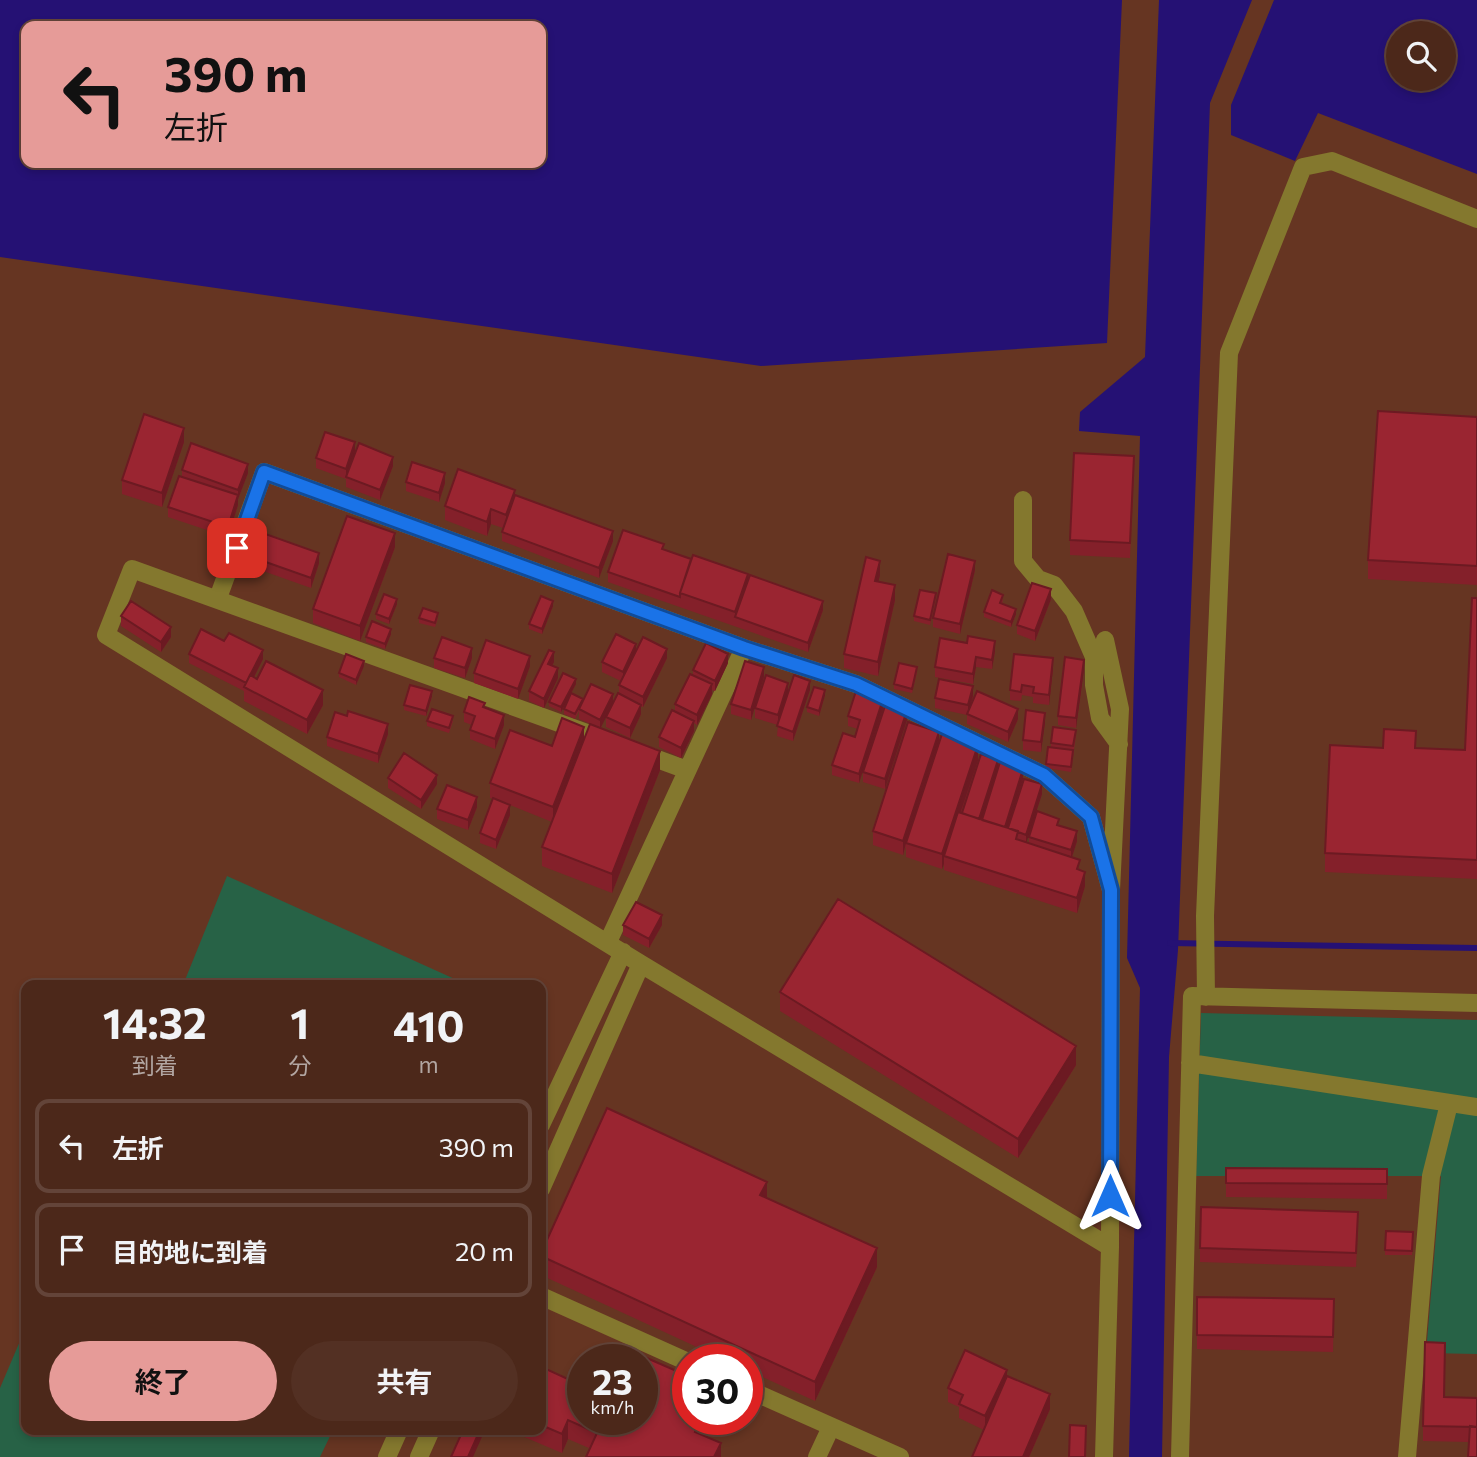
<!DOCTYPE html>
<html lang="ja">
<head>
<meta charset="utf-8">
<style>
	body { margin:0; font-family:Commissioner,"Noto Sans JP",sans-serif; background:#533023; color:#f1f3f6; height:100vh; display:flex; flex-direction:column; font-size:26px; white-space:nowrap }
	* { box-sizing:border-box; margin:0 }
	p { font-size:23px; color:#b2a6a2 }
	.icon { flex:none; width:38px; height:38px; fill:none; stroke:currentColor; stroke-width:2; stroke-linecap:round; stroke-linejoin:round }
	.map { position:relative; flex:1; overflow:hidden }
	.sheet { position:absolute; left:21px; top:980px; width:525px; height:455px; display:flex; flex-direction:column; background:#4c281a; border-radius:14px; box-shadow:0 4px 10px #0003,0 0 0 2px #634439 }
	.sheet>* { flex:none }
	.hud { position:absolute; left:21px; top:21px; width:525px; height:147px; border-radius:14px; box-shadow:0 4px 10px #0003,0 0 0 2px #634439; background:#e69b98; color:#111; overflow:hidden }
	.controls { position:absolute; left:1386px; top:21px; display:grid; gap:14px }
	.controls a { display:grid; place-items:center; width:70px; height:70px; border-radius:50%; background:#4c281a; box-shadow:0 4px 10px #0003,0 0 0 2px #634439; font-size:35px }
	.speed { position:absolute; left:567px; top:1344px; display:flex; gap:14px; font-size:35px; font-weight:700; text-align:center }
	.speed>* { display:grid; place-content:center; width:91px; height:91px; border-radius:50%; background:#4c281a; box-shadow:0 4px 10px #0003,0 0 0 2px #634439; line-height:1 }
	.speed small { font-size:18px; font-weight:400 }
	.speed .limit { border:10px solid #d22; background:#fff; color:#111 }
	.pin { position:absolute; display:grid; place-items:center; width:60px; height:60px; color:#fff; margin:-30px; border-radius:14px; box-shadow:0 4px 10px #0006 }
	.me { position:absolute; width:77px; margin:-38px; rotate:0deg; stroke-linejoin:round; filter:drop-shadow(0 0 5px #0008) }
	.turn { display:flex; align-items:center; gap:24px; height:147px; padding:0 28px; font-size:32px }
	.turn .icon { width:91px; height:91px; stroke-width:2.5 }
	.turn b { display:block; font-size:49px; line-height:60px }
	.eta { display:flex; justify-content:space-evenly; align-items:center; height:119px; text-align:center }
	.eta b { font-size:42px; font-weight:700; line-height:49px }
	.button { display:flex; gap:14px; margin-top:auto; padding:14px 28px }
	.button a { flex:1; height:80px; border-radius:42px; background:#e69b98; color:#111; font-size:28px; font-weight:700; line-height:80px; text-align:center }
	.button a+a { background:#533023; color:#f1f3f6 }
	ul { padding:0; list-style:none }
	li { display:flex; align-items:center; gap:21px; height:94px; margin:0 14px 10px; padding:0 14px; border:4px solid #634439; border-radius:14px }
	li div { flex:1 }
	li b { display:block; font-size:26px }
	li em { font-style:normal }
	.map>svg:first-child { display:block }
	.green { fill:#276246 }
	.water { fill:#251174; fill-rule:evenodd }
	.lines { fill:none; stroke-linecap:round; stroke-linejoin:round }
	.stream { stroke:#251174; stroke-width:6 }
	.minor { stroke:#84782e; stroke-width:18 }
	.wall { fill:#84202a }
	.shaded-wall { fill:#6c1a22 }
	.building { fill:#9a2531; stroke:#6c1a22; stroke-width:2 }
	.route-casing { stroke:#114b97; stroke-width:18 }
	.route { stroke:#1a73e8; stroke-width:12 }
</style>
</head>
<body>
<div class="map">
<svg width="1477" height="1457" viewBox="0 0 1477 1457">
	<rect width="100%" height="100%" fill="#663522"/>
	<path class="green" d="M 227,876 L 468,985 L 183,985 Z
		M 1201,1013 L 1477,1020 L 1477,1354 L 1426,1353 L 1441,1176 L 1196,1176 Z
		M 26,1327 L 26,1430 L 333,1430 L 320,1457 L 0,1457 L 0,1388 Z"/>
	<path class="water" d="M 0,0 L 1122,0 L 1107,343 L 761,366 L 0,257 ZM 26,26 L 541,26 L 541,163 L 26,163 Z
		M 1159,0 L 1252,0 L 1210,103 L 1178,950 L 1169,1057 L 1162,1457 L 1129,1457 L 1140,988 L 1127,958 L 1140,436 L 1079,431 L 1080,412 L 1145,357 Z
		M 1274,0 L 1477,0 L 1477,174 L 1318,113 L 1295,161 L 1231,135 L 1231,105 ZM 1398,33 L 1444,33 L 1444,79 L 1398,79 Z"/>
	<g class="lines">
		<path class="stream" d="M 1170,943 L 1477,948"/>
		<path class="minor" d="M 1023,500 L 1023,561 L 1038,579 L 1054,585 L 1074,611 L 1094,657 L 1094,685 L 1100,718 L 1119,744
			M 218,598 L 264,472 L 744,648 L 856,684 L 1044,775 L 1091,817 L 1111,890
			M 609,741 L 132,569 L 106,635 L 641,964 L 1110,1247
			M 638,752 L 687,770
			M 608,942 L 744,648
			M 1206,997 L 1205,916 L 1229,353 L 1303,167 L 1332,161 L 1477,219
			M 1190,1063 L 1477,1107
			M 541,1125 L 623,952
			M 541,1189 L 641,964
			M 541,1296 L 688,1362
			M 747,1389 L 900,1457
			M 387,1457 L 399,1430
			M 419,1457 L 431,1430
			M 817,1457 L 831,1427
			M 1104,1457 L 1110,1247 L 1111,890 L 1120,709 L 1105,640
			M 1180,1457 L 1192,996 L 1477,1003
			M 1407,1457 L 1431,1176 L 1449,1104"/>
	</g>
	<path class="wall" d="M 1477,417 L 1477,585 L 1368,579 L 1368,560 Z
		M 184,442 L 162,507 L 122,494 L 122,480 Z
		M 355,452 L 350,465 L 393,466 L 380,500 L 346,487 L 346,479 L 316,468 L 316,458 Z
		M 182,470 L 248,473 L 238,499 L 238,505 L 228,537 L 168,517 L 168,507 L 182,476 Z
		M 1134,470 L 1130,558 L 1070,555 L 1070,540 Z
		M 406,482 L 445,483 L 439,502 L 406,491 Z
		M 515,495 L 613,541 L 599,578 L 502,541 L 502,532 L 503,528 L 491,524 L 487,536 L 445,520 L 445,506 Z
		M 395,547 L 360,641 L 313,623 L 313,609 Z
		M 664,549 L 748,579 L 823,610 L 808,652 L 608,582 L 608,572 Z
		M 246,555 L 319,563 L 311,588 L 246,565 Z
		M 975,570 L 960,634 L 933,627 L 933,618 Z
		M 880,575 L 878,582 L 895,600 L 878,676 L 844,668 L 844,654 Z
		M 936,598 L 930,625 L 914,621 L 914,616 Z
		M 1477,598 L 1477,879 L 1325,872 L 1325,853 L 1383,748 L 1465,750 Z
		M 1003,599 L 1002,604 L 1016,614 L 1011,627 L 984,617 L 984,612 Z
		M 1051,599 L 1035,641 L 1017,634 L 1017,625 Z
		M 397,604 L 389,624 L 376,619 L 376,614 Z
		M 553,606 L 542,634 L 529,629 L 529,624 Z
		M 121,616 L 171,637 L 161,652 L 121,626 Z
		M 419,618 L 438,618 L 435,627 L 419,623 Z
		M 391,634 L 385,649 L 366,642 L 366,637 Z
		M 636,650 L 667,658 L 643,707 L 641,706 L 641,714 L 630,738 L 606,727 L 606,717 L 619,694 L 619,685 L 621,681 L 602,672 L 602,662 Z
		M 995,651 L 992,669 L 976,667 L 973,684 L 935,677 L 935,667 Z
		M 189,654 L 263,659 L 254,677 L 323,705 L 307,734 L 244,701 L 244,691 L 189,663 Z
		M 434,658 L 472,658 L 465,678 L 434,668 Z
		M 554,662 L 552,666 L 558,678 L 544,708 L 529,701 L 529,691 Z
		M 728,663 L 715,691 L 712,690 L 712,694 L 697,725 L 694,723 L 694,731 L 681,758 L 659,747 L 659,737 L 675,712 L 675,704 L 693,675 L 693,670 Z
		M 364,666 L 356,685 L 339,677 L 339,673 Z
		M 530,666 L 518,699 L 474,683 L 474,673 Z
		M 1053,668 L 1049,705 L 1033,703 L 1033,697 L 1022,695 L 1021,701 L 1010,700 L 1010,690 Z
		M 1084,669 L 1076,728 L 1058,725 L 1058,716 Z
		M 917,672 L 912,693 L 894,689 L 894,684 Z
		M 764,677 L 751,720 L 731,714 L 731,704 Z
		M 576,684 L 561,712 L 549,706 L 549,702 Z
		M 810,690 L 793,741 L 777,736 L 778,725 L 755,718 L 755,708 Z
		M 613,694 L 601,728 L 660,770 L 612,893 L 542,866 L 542,847 L 552,822 L 510,805 L 510,815 L 496,849 L 480,843 L 480,833 L 493,799 L 490,798 L 490,783 L 552,746 L 584,740 L 591,724 L 579,719 L 579,711 L 575,719 L 564,714 L 564,709 L 583,701 Z
		M 825,695 L 819,716 L 807,712 L 807,707 Z
		M 432,696 L 426,716 L 404,710 L 404,705 Z
		M 973,696 L 970,708 L 1018,719 L 1008,742 L 967,724 L 967,715 L 935,708 L 935,698 Z
		M 485,707 L 504,725 L 495,749 L 470,739 L 470,730 L 472,725 L 464,722 L 464,712 Z
		M 883,709 L 859,783 L 832,775 L 832,765 L 855,737 L 858,729 L 848,726 L 848,716 Z
		M 907,720 L 885,789 L 863,782 L 863,772 Z
		M 427,721 L 453,721 L 449,733 L 427,726 Z
		M 1045,722 L 1041,752 L 1023,750 L 1023,740 Z
		M 388,734 L 378,763 L 327,746 L 327,737 Z
		M 1076,735 L 1071,772 L 1046,768 L 1046,764 L 1051,747 L 1051,743 Z
		M 939,742 L 978,760 L 961,813 L 962,813 L 998,770 L 1023,779 L 1042,794 L 1026,842 L 1029,843 L 1029,837 L 1059,826 L 1077,841 L 1072,857 L 1080,870 L 1085,886 L 1077,913 L 944,870 L 944,864 L 942,869 L 906,857 L 906,846 L 903,855 L 873,845 L 873,831 Z
		M 388,778 L 437,784 L 421,809 L 388,788 Z
		M 477,807 L 468,830 L 437,819 L 437,809 Z
		M 623,925 L 662,925 L 649,948 L 623,935 Z
		M 780,992 L 1076,1065 L 1018,1158 L 780,1011 Z
		M 1226,1168 L 1387,1169 L 1387,1199 L 1226,1197 Z
		M 767,1198 L 877,1267 L 815,1401 L 747,1370 L 747,1360 L 725,1360 L 541,1275 L 541,1253 Z
		M 1358,1226 L 1356,1267 L 1200,1262 L 1200,1248 Z
		M 1386,1231 L 1413,1232 L 1412,1255 L 1385,1255 Z
		M 1197,1297 L 1334,1299 L 1333,1352 L 1197,1349 Z
		M 541,1376 L 583,1419 L 709,1419 L 702,1435 L 721,1457 L 589,1448 L 568,1439 L 562,1453 L 522,1436 L 522,1430 L 541,1430 Z
		M 1007,1376 L 1050,1409 L 1029,1457 L 972,1457 L 984,1430 L 959,1418 L 959,1407 L 948,1402 L 948,1388 Z
		M 1444,1397 L 1477,1398 L 1469,1442 L 1423,1441 L 1423,1426 Z"/>
	<path class="shaded-wall" d="M 184,428 L 184,442 L 162,507 L 162,493 Z
		M 355,442 L 355,452 L 346,479 L 346,469 Z
		M 393,457 L 393,466 L 380,500 L 380,490 Z
		M 248,464 L 248,473 L 238,499 L 238,505 L 228,537 L 228,527 L 238,496 L 238,490 Z
		M 445,473 L 445,483 L 439,502 L 439,493 Z
		M 515,490 L 515,504 L 506,530 L 506,515 Z
		M 491,509 L 491,524 L 487,536 L 487,522 Z
		M 613,531 L 613,541 L 599,578 L 599,568 Z
		M 395,533 L 395,547 L 360,641 L 360,626 Z
		M 319,553 L 319,563 L 311,588 L 311,578 Z
		M 880,561 L 880,575 L 875,596 L 875,581 Z
		M 975,561 L 975,570 L 960,634 L 960,624 Z
		M 748,574 L 748,589 L 735,617 L 735,612 Z
		M 895,585 L 895,600 L 878,676 L 878,662 Z
		M 1051,589 L 1051,599 L 1035,641 L 1035,631 Z
		M 397,599 L 397,604 L 389,624 L 389,619 Z
		M 553,601 L 553,606 L 542,634 L 542,629 Z
		M 823,601 L 823,610 L 808,652 L 808,643 Z
		M 1016,609 L 1016,614 L 1011,627 L 1011,622 Z
		M 171,627 L 171,637 L 161,652 L 161,642 Z
		M 391,629 L 391,634 L 385,649 L 385,644 Z
		M 995,641 L 995,651 L 992,669 L 992,660 Z
		M 636,644 L 636,654 L 623,681 L 623,672 Z
		M 472,648 L 472,658 L 465,678 L 465,668 Z
		M 667,649 L 667,658 L 643,707 L 643,697 Z
		M 263,650 L 263,659 L 248,689 L 246,683 Z
		M 554,652 L 554,662 L 548,673 L 548,664 Z
		M 728,654 L 728,663 L 715,691 L 715,681 Z
		M 530,656 L 530,666 L 518,699 L 518,689 Z
		M 976,657 L 976,667 L 973,684 L 973,674 Z
		M 1053,658 L 1053,668 L 1049,705 L 1049,695 Z
		M 1084,660 L 1084,669 L 1076,728 L 1076,718 Z
		M 364,661 L 364,666 L 356,685 L 356,680 Z
		M 764,667 L 764,677 L 751,720 L 751,710 Z
		M 558,668 L 558,678 L 544,708 L 544,699 Z
		M 576,679 L 576,684 L 561,712 L 561,707 Z
		M 810,681 L 810,690 L 793,741 L 793,732 Z
		M 788,683 L 788,692 L 778,725 L 778,715 Z
		M 712,684 L 712,694 L 697,725 L 697,715 Z
		M 973,686 L 973,696 L 968,715 L 968,705 Z
		M 323,690 L 323,705 L 307,734 L 307,720 Z
		M 825,690 L 825,695 L 819,716 L 819,711 Z
		M 432,691 L 432,696 L 426,716 L 426,711 Z
		M 613,694 L 613,704 L 600,729 L 600,720 Z
		M 883,699 L 883,709 L 859,783 L 859,774 Z
		M 641,705 L 641,714 L 630,738 L 630,728 Z
		M 1018,709 L 1018,719 L 1008,742 L 1008,732 Z
		M 907,710 L 907,720 L 885,789 L 885,779 Z
		M 1045,713 L 1045,722 L 1041,752 L 1041,742 Z
		M 504,715 L 504,725 L 495,749 L 495,739 Z
		M 694,721 L 694,731 L 681,758 L 681,748 Z
		M 388,724 L 388,734 L 378,763 L 378,754 Z
		M 584,727 L 584,741 L 553,822 L 553,807 Z
		M 939,732 L 939,746 L 906,843 L 903,855 L 903,841 Z
		M 978,745 L 978,760 L 946,856 L 944,856 L 944,864 L 942,869 L 942,854 Z
		M 660,751 L 660,770 L 612,893 L 612,874 Z
		M 998,760 L 998,770 L 979,829 L 979,820 Z
		M 1023,769 L 1023,779 L 1005,838 L 1005,828 Z
		M 437,775 L 437,784 L 421,809 L 421,800 Z
		M 1042,784 L 1042,794 L 1026,844 L 1026,835 Z
		M 477,797 L 477,807 L 468,830 L 468,820 Z
		M 510,805 L 510,815 L 496,849 L 496,840 Z
		M 1077,831 L 1077,841 L 1071,860 L 1071,850 Z
		M 1085,872 L 1085,886 L 1077,913 L 1077,898 Z
		M 662,915 L 662,925 L 649,948 L 649,939 Z
		M 1076,1046 L 1076,1065 L 1018,1158 L 1018,1139 Z
		M 767,1182 L 767,1201 L 760,1195 Z
		M 877,1248 L 877,1267 L 815,1401 L 815,1382 Z
		M 1007,1370 L 1007,1384 L 985,1431 L 985,1416 Z
		M 1050,1394 L 1050,1409 L 1029,1457 L 1023,1457 Z
		M 701,1419 L 709,1419 L 695,1451 L 695,1432 Z
		M 568,1420 L 568,1439 L 562,1453 L 562,1434 Z
		M 480,1430 L 485,1430 L 473,1457 L 468,1457 Z
		M 721,1443 L 721,1457 L 714,1457 Z"/>
	<path class="building" d="M 1378,411 L 1477,417 L 1477,566 L 1368,560 Z
		M 144,414 L 184,428 L 162,493 L 122,480 Z
		M 325,432 L 355,442 L 346,469 L 316,458 Z
		M 191,443 L 248,464 L 238,490 L 182,470 Z
		M 359,443 L 393,457 L 380,490 L 346,477 Z
		M 1074,453 L 1134,456 L 1130,543 L 1070,540 Z
		M 412,462 L 445,473 L 439,493 L 406,482 Z
		M 458,469 L 515,490 L 506,515 L 491,509 L 487,522 L 445,506 Z
		M 179,476 L 238,495 L 228,527 L 168,507 Z
		M 515,495 L 613,531 L 599,568 L 502,532 Z
		M 347,516 L 395,533 L 360,626 L 313,609 Z
		M 254,530 L 319,553 L 311,578 L 246,555 Z
		M 623,530 L 664,544 L 662,549 L 691,559 L 680,593 L 680,597 L 608,572 Z
		M 948,554 L 975,561 L 960,624 L 933,618 Z
		M 693,555 L 748,574 L 735,612 L 680,593 Z
		M 866,557 L 880,561 L 875,581 L 895,585 L 878,662 L 844,654 Z
		M 750,575 L 823,601 L 808,643 L 735,617 Z
		M 1032,583 L 1051,589 L 1035,631 L 1017,625 Z
		M 920,590 L 936,593 L 930,620 L 914,616 Z
		M 992,590 L 1003,595 L 1000,603 L 1016,609 L 1011,622 L 984,612 Z
		M 384,594 L 397,599 L 389,619 L 376,614 Z
		M 541,596 L 553,601 L 542,629 L 529,624 Z
		M 1472,598 L 1477,598 L 1477,860 L 1325,853 L 1330,745 L 1383,748 L 1384,729 L 1416,731 L 1415,748 L 1465,750 Z
		M 131,601 L 171,627 L 161,642 L 121,616 Z
		M 423,608 L 438,613 L 435,623 L 419,618 Z
		M 372,621 L 391,629 L 385,644 L 366,637 Z
		M 201,629 L 224,641 L 229,633 L 263,650 L 246,683 L 189,654 Z
		M 616,634 L 636,644 L 623,672 L 602,662 Z
		M 968,636 L 995,641 L 992,660 L 976,657 L 973,674 L 935,667 L 940,638 L 967,643 Z
		M 442,637 L 472,648 L 465,668 L 434,658 Z
		M 643,637 L 667,649 L 643,697 L 619,685 Z
		M 486,640 L 530,656 L 518,689 L 474,673 Z
		M 706,643 L 728,654 L 715,681 L 693,670 Z
		M 549,650 L 554,652 L 548,664 L 558,668 L 544,699 L 529,691 Z
		M 346,654 L 364,661 L 356,680 L 339,673 Z
		M 1014,654 L 1053,658 L 1049,695 L 1033,693 L 1034,687 L 1022,685 L 1021,692 L 1010,690 Z
		M 1065,657 L 1084,660 L 1076,718 L 1058,716 Z
		M 266,661 L 323,690 L 307,720 L 244,687 L 250,675 L 257,679 Z
		M 745,661 L 764,667 L 751,710 L 731,704 Z
		M 899,663 L 917,667 L 912,689 L 894,684 Z
		M 563,673 L 576,679 L 561,707 L 549,702 Z
		M 690,674 L 712,684 L 697,715 L 675,704 Z
		M 766,675 L 788,683 L 778,715 L 755,708 Z
		M 794,675 L 810,681 L 793,732 L 777,726 Z
		M 939,679 L 973,686 L 968,705 L 935,698 Z
		M 591,684 L 613,694 L 600,720 L 579,709 Z
		M 410,685 L 432,691 L 426,711 L 404,705 Z
		M 814,687 L 825,690 L 819,711 L 807,707 Z
		M 856,691 L 883,699 L 859,774 L 832,765 L 843,733 L 855,737 L 860,720 L 848,716 Z
		M 977,691 L 1018,709 L 1008,732 L 967,714 Z
		M 571,693 L 583,699 L 575,714 L 564,709 Z
		M 618,693 L 641,705 L 630,728 L 606,717 Z
		M 469,697 L 485,703 L 483,707 L 504,715 L 495,739 L 470,730 L 475,716 L 464,712 Z
		M 886,703 L 907,710 L 885,779 L 863,772 Z
		M 432,709 L 453,716 L 449,728 L 427,721 Z
		M 672,710 L 694,721 L 681,748 L 659,737 Z
		M 1026,710 L 1045,713 L 1041,742 L 1023,740 Z
		M 348,711 L 388,724 L 378,754 L 327,737 L 335,712 L 347,716 Z
		M 562,718 L 584,727 L 553,807 L 490,783 L 510,730 L 552,746 Z
		M 908,722 L 939,732 L 903,841 L 873,831 Z
		M 590,724 L 660,751 L 612,874 L 542,847 Z
		M 1053,727 L 1076,730 L 1073,746 L 1051,743 Z
		M 942,734 L 978,745 L 942,854 L 906,843 Z
		M 1048,747 L 1073,750 L 1071,767 L 1046,764 Z
		M 404,753 L 437,775 L 421,800 L 388,778 Z
		M 981,754 L 998,760 L 979,819 L 962,813 Z
		M 1000,762 L 1023,769 L 1005,827 L 982,820 Z
		M 1024,779 L 1042,784 L 1026,835 L 1008,828 Z
		M 447,785 L 477,797 L 468,820 L 437,809 Z
		M 493,798 L 510,805 L 496,840 L 480,833 Z
		M 1037,811 L 1059,819 L 1057,825 L 1077,831 L 1071,850 L 1029,837 Z
		M 958,812 L 1018,831 L 1016,839 L 1080,860 L 1077,869 L 1085,872 L 1077,898 L 944,856 Z
		M 838,899 L 1076,1046 L 1018,1139 L 780,992 Z
		M 636,902 L 662,915 L 649,939 L 623,925 Z
		M 607,1108 L 767,1182 L 760,1195 L 877,1248 L 815,1382 L 541,1256 L 541,1253 Z
		M 1226,1168 L 1387,1169 L 1387,1184 L 1226,1183 Z
		M 1201,1207 L 1358,1212 L 1356,1253 L 1200,1248 Z
		M 1386,1231 L 1413,1232 L 1412,1251 L 1385,1250 Z
		M 1197,1297 L 1334,1299 L 1333,1337 L 1197,1335 Z
		M 1425,1342 L 1445,1343 L 1444,1397 L 1477,1398 L 1477,1427 L 1423,1426 Z
		M 965,1350 L 1007,1370 L 985,1416 L 959,1404 L 963,1395 L 948,1388 Z
		M 633,1352 L 688,1376 L 688,1419 L 701,1419 L 695,1432 L 721,1443 L 714,1457 L 586,1457 L 597,1433 L 568,1420 L 562,1434 L 541,1425 L 541,1376 L 544,1368 L 583,1386 L 583,1419 L 642,1419 L 642,1360 L 629,1360 Z
		M 1007,1376 L 1050,1394 L 1023,1457 L 972,1457 Z
		M 1070,1425 L 1086,1426 L 1085,1457 L 1069,1457 Z
		M 1470,1426 L 1477,1427 L 1477,1457 L 1468,1457 Z
		M 463,1430 L 480,1430 L 468,1457 L 451,1457 Z"/>
	<g class="lines">
		<g class="route-casing">
			<path id="route" d="M 237,548 L 264,472 L 744,648 L 856,684 L 1044,775 L 1091,817 L 1111,890 L 1110,1196"/>
		</g>
		<use href="#route" class="route"/>
	</g>
</svg>
<div class="controls">
<a><svg class="icon" aria-label="search" viewBox="0 0 24 24"><circle cx="10" cy="10" r="6"/><path d="M15 15l6 6"/></svg></a>
</div>
<div class="speed"><div>23<small>km/h</small></div><div class="limit">30</div></div>
<div class="pin" style="left:237px;top:548px;background:#d93025"><svg class="icon" aria-label="arrive" viewBox="0 0 24 24"><path d="M6 21V4h12l-3 4 3 4H6"/></svg></div>
<svg class="me" style="left:1110px;top:1196px" viewBox="-20 -20 40 40"><path d="M0-17L14 15 0 8-14 15z" fill="#1a73e8" stroke="#fff" stroke-width="4"/></svg>
<div class="hud">
<div class="turn"><svg class="icon" aria-label="left" viewBox="0 0 24 24"><path d="M17 20v-9H6M10 6l-5 5 5 5"/></svg><div><b>390 m</b>左折</div></div>
</div>
<section class="sheet">
<div class="eta">
<div><b>14:32</b><p>到着</p></div>
<div><b>1</b><p>分</p></div>
<div><b>410</b><p>m</p></div>
</div>
<ul>
<li><svg class="icon" aria-label="left" viewBox="0 0 24 24"><path d="M17 20v-9H6M10 6l-5 5 5 5"/></svg><div><b>左折</b></div><em>390 m</em></li>
<li><svg class="icon" aria-label="arrive" viewBox="0 0 24 24"><path d="M6 21V4h12l-3 4 3 4H6"/></svg><div><b>目的地に到着</b></div><em>20 m</em></li>
</ul>
<div class="button"><a>終了</a><a>共有</a></div>
</section>
</div>
</body>
</html>
